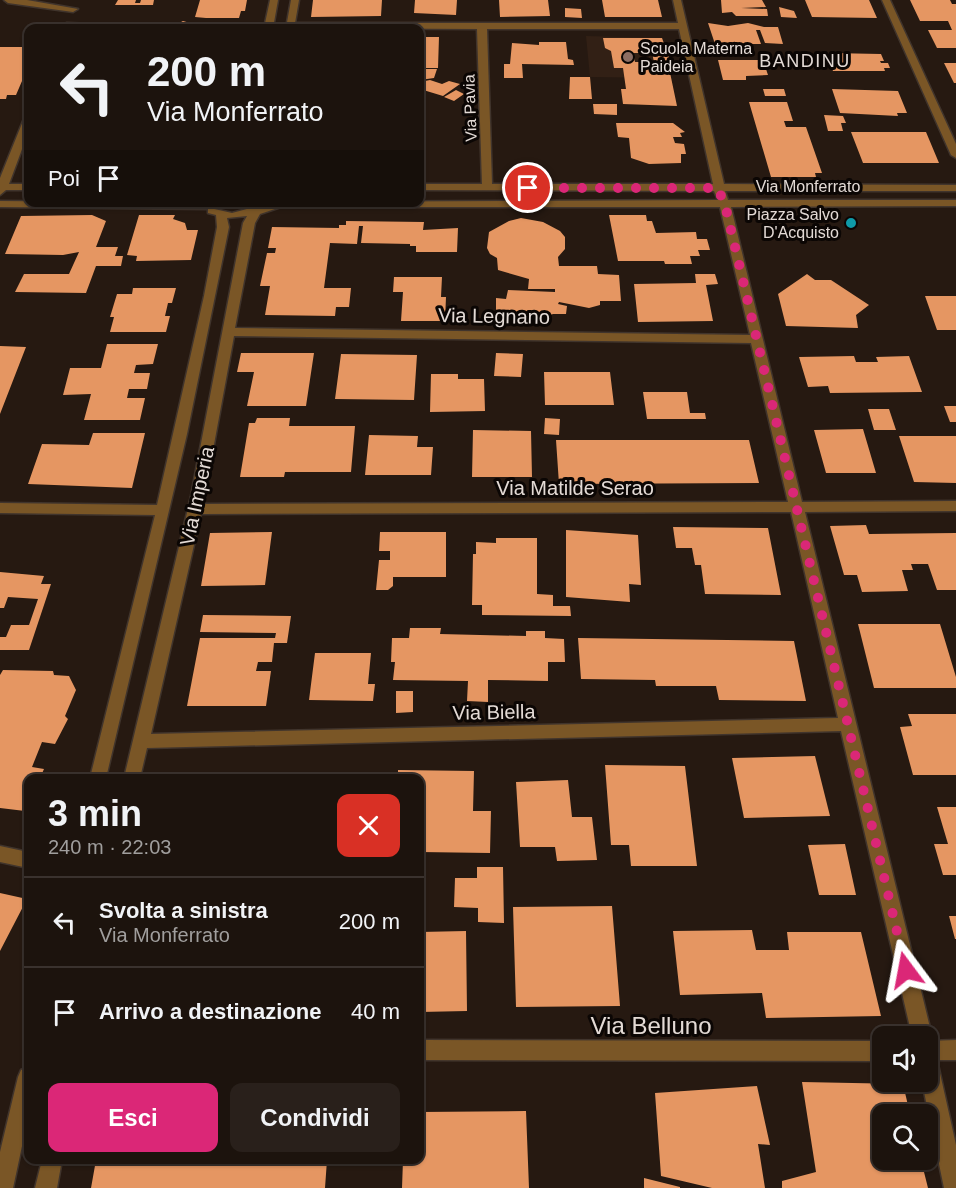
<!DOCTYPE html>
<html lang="it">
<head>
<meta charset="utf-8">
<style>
	body { margin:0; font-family:Arial,sans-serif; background:#29201b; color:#f1f3f6; height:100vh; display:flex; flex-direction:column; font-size:22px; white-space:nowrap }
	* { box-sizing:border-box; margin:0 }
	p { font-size:20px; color:#a09e9d }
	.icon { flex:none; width:33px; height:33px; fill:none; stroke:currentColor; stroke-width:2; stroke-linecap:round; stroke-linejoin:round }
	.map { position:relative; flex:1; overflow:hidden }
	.panel { position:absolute; left:24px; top:774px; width:400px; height:390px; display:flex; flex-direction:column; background:#1c130d; border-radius:12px; box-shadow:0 2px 4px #0004,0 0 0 2px #3a322e }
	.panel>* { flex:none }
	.hud { position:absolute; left:24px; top:24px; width:400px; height:183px; border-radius:12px; box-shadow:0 2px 4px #0004,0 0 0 2px #3a322e; background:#1c130d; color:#f1f3f6; overflow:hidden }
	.buttons { position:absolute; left:872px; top:1026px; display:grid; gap:12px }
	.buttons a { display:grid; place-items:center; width:66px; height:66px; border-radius:12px; background:#1c130d; box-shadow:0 2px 4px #0004,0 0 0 2px #3a322e; font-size:30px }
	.pin { position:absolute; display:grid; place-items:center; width:51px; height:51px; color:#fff; margin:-26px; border:3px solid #fff; border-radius:50%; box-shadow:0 2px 6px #0007 }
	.me { position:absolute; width:66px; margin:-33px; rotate:347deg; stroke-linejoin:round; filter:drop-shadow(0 0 4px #0008) }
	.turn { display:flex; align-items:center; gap:21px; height:126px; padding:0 24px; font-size:27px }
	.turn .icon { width:78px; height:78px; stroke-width:2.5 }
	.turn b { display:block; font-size:42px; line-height:51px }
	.then { display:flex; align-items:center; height:57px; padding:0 24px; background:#0003; gap:12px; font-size:22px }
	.round { display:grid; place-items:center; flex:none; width:63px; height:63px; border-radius:12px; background:#29201b }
	.summary { display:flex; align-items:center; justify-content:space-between; height:102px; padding:0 24px }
	h1 { font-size:36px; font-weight:800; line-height:45px }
	.action { display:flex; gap:12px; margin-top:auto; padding:12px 24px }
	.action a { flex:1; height:69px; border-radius:12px; background:#db2777; color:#fff; font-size:24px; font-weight:800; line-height:69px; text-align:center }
	.action a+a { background:#29201b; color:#f1f3f6 }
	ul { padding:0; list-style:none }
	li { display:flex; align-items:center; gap:18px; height:90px; padding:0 24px; border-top:2px solid #3a322e }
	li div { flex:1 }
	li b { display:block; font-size:22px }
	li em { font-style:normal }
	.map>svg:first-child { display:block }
	.built { fill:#322015 }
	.building { fill:#e59662; fill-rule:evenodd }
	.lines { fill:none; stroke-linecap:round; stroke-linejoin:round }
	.minor-casing { stroke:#40342c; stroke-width:3 }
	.minor { fill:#7a5626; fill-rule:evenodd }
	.route { stroke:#db2777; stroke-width:10; stroke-dasharray:0 18 }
	.education-dot { fill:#8d6e63; stroke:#0b0604; stroke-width:2 }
	.culture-dot { fill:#0f9aa8; stroke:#0b0604; stroke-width:2 }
	.labels { text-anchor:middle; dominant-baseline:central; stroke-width:6; stroke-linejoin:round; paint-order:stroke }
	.far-poi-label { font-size:16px; fill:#e3dad5; stroke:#0b0604; text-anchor:start }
	.far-street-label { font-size:16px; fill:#e3dad5; stroke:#0b0604 }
	.far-quarter-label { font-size:18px; letter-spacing:1.5px; fill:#e3dad5; stroke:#0b0604 }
	.street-label { font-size:20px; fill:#e3dad5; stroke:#0b0604 }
	.near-street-label { font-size:24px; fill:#e3dad5; stroke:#0b0604 }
</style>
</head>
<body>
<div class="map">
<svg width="956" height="1188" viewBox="0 0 956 1188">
	<rect width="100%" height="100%" fill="#261911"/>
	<path class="built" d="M 586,36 L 662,38 L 671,63 L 668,64 L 670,78 L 590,77 Z"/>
	<path class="building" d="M 118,0 L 136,0 L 135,3 L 140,3 L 141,0 L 154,0 L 153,5 L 115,5 Z
		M 200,0 L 247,0 L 245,11 L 241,11 L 239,18 L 206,18 L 195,17 Z
		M 313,0 L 382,0 L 381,16 L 311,17 Z
		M 415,0 L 457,0 L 456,15 L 414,13 Z
		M 499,0 L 548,0 L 550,16 L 500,17 Z
		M 602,0 L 658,0 L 662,17 L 605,17 Z
		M 721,0 L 762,0 L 766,7 L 741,8 L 767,9 L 768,16 L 736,16 L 732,12 L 722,13 Z
		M 805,0 L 869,0 L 877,18 L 812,17 Z
		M 910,0 L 950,0 L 952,4 L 956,4 L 956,48 L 937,48 L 928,30 L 952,30 L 948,21 L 920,21 Z
		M 779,7 L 794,11 L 797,18 L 781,17 Z
		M 565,8 L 581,9 L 582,18 L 565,17 Z
		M 183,21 L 197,25 L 192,28 L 173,26 Z
		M 708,23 L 728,26 L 748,23 L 764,27 L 778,27 L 783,44 L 765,43 L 760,30 L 756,30 L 761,44 L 715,44 Z
		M 420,37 L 439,37 L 438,68 L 420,68 Z
		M 603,38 L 662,38 L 671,63 L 668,63 L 677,106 L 623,104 L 621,89 L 626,89 L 623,68 L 614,68 L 611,51 L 605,48 ZM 633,53 L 652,53 L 654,62 L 635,62 Z
		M 539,42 L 566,42 L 568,59 L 573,60 L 574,65 L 522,64 L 523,78 L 504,78 L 504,64 L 510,64 L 512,43 L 539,45 Z
		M 0,47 L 28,47 L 28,67 L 16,95 L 7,95 L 6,99 L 0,99 Z
		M 830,53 L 881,54 L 884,61 L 880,61 L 881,63 L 888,63 L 890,68 L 884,68 L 885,71 L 833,71 L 829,61 L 833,61 Z
		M 718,60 L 763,60 L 768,75 L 746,76 L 746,80 L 723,80 Z
		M 944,63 L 956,63 L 956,83 L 954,83 Z
		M 420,69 L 437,69 L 434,78 L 420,80 Z
		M 570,77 L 590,77 L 592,99 L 569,99 Z
		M 430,80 L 442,84 L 449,81 L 460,84 L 443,96 L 420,89 L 420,82 Z
		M 763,89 L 784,89 L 786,96 L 765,96 Z
		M 832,89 L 898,91 L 907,113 L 897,113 L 898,116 L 840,113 Z
		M 456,90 L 464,94 L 454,101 L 444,97 Z
		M 749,102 L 787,102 L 793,121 L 784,121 L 786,127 L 806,127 L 822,173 L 815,173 L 816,177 L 771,177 Z
		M 593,104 L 617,104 L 617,115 L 594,114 Z
		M 824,115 L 843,116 L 846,123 L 841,123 L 843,131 L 828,131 Z
		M 616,123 L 673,123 L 685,132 L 680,133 L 682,137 L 673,137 L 675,143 L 684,144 L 686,154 L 681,154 L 681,163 L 649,164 L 631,158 L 629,138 L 618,137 Z
		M 851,132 L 926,132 L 939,163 L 863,163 Z
		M 92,215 L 106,221 L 96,247 L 118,247 L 115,256 L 123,256 L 121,266 L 96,266 L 86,293 L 15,292 L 24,274 L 69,274 L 79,252 L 63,255 L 5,254 L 21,216 Z
		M 139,215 L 175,215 L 173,219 L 185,223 L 187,230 L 198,230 L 191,260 L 136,261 L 137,256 L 127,255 Z
		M 609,215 L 646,215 L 647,221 L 652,221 L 656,233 L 696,232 L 697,239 L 707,239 L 710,250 L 698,250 L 700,256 L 690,256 L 692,264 L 665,264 L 664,261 L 618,261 Z
		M 521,218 L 543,222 L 560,231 L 565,237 L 565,249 L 558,257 L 559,266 L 597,266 L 598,274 L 619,275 L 621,301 L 600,301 L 600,305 L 589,308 L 559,302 L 558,304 L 567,306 L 566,314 L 553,314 L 538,320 L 523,320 L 510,314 L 496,314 L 496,298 L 506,299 L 508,290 L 555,292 L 555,289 L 528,289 L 529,279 L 498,270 L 497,258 L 490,254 L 487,248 L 489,232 L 509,221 Z
		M 346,221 L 424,222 L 423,230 L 458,228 L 457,252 L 416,252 L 416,246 L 410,246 L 410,244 L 361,243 L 363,226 L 359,226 L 357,244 L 330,243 L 324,288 L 351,288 L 349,307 L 336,307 L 335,316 L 265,315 L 270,286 L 260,286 L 267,253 L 275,253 L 276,248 L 268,248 L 272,227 L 339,228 L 339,225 L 346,225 Z
		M 695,274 L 715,274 L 718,284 L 706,285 L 713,321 L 638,322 L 634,284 L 696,283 Z
		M 807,274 L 815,280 L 831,280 L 869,305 L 856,315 L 858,328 L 786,326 L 778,294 Z
		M 394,277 L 442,277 L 441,297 L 446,297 L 445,321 L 401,321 L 403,292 L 393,292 Z
		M 133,288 L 176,288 L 172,303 L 168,303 L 165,316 L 170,316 L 166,332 L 110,332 L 114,317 L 110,317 L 117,294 L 132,294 Z
		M 925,296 L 956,296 L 956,330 L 937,330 Z
		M 107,344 L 158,344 L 153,364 L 136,365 L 134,373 L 150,373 L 147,389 L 129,389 L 127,398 L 145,398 L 140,420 L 84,420 L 91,394 L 63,395 L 70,368 L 101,368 Z
		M 0,346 L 26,347 L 0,414 Z
		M 241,353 L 314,353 L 306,406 L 247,406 L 254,372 L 237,372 Z
		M 496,353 L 523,354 L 521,377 L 494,376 Z
		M 341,354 L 417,355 L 414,400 L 335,399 Z
		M 854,356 L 856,362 L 878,362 L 876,357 L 909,356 L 922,392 L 830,393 L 828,386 L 808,387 L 799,357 Z
		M 544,372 L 610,372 L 614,405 L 545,405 Z
		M 431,374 L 458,374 L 458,379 L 484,379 L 485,411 L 430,412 Z
		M 643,392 L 687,392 L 690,413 L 705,413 L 706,419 L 647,419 Z
		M 944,406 L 956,406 L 956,422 L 950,422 Z
		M 868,409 L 889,409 L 896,430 L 874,430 Z
		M 257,418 L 290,418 L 289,426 L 355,426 L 351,472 L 285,472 L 284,477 L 240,477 L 249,423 L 255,423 Z
		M 545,418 L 560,419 L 559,435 L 544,434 Z
		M 863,429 L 876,473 L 826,473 L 814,430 Z
		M 473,430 L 531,431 L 532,477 L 472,477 Z
		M 93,433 L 145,433 L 132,488 L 28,484 L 42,444 L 89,445 Z
		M 369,435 L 418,436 L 417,447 L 433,447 L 431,475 L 365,475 Z
		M 899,436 L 956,436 L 956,483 L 914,482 Z
		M 556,440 L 749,440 L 759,483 L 559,484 Z
		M 866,525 L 869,534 L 956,533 L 956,590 L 937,590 L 928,564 L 911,564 L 913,570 L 902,570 L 908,591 L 862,592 L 857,575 L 844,575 L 830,526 Z
		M 673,527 L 768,528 L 781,595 L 705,594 L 701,565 L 695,565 L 692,548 L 676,548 Z
		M 566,530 L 638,535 L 641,585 L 629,584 L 630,602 L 566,597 Z
		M 272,532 L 265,585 L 201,586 L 210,533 Z
		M 380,532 L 446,532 L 446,577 L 393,577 L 393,586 L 388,590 L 376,590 L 379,560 L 390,560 L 390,551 L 379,551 Z
		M 496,538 L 537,538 L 537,594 L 553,595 L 553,606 L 570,606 L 571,616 L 482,615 L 482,605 L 472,605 L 473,554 L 476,554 L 476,542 L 496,543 Z
		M 0,572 L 44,576 L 41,584 L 51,584 L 29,650 L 0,650 L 0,637 L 6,637 L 11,625 L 29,625 L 38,599 L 8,597 L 4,608 L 0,608 Z
		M 203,615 L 291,616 L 287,643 L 274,643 L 272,662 L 258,662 L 256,671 L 271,671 L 266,706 L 187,706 L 200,638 L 275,638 L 276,633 L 200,632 Z
		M 858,624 L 940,624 L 956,677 L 956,688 L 874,688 Z
		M 410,628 L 441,628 L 440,634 L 526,636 L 526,631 L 545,631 L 545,638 L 564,639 L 565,662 L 548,662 L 548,681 L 488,680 L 488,702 L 467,701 L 468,681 L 393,680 L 395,662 L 391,662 L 392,638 L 409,638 Z
		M 578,638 L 794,641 L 806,701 L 719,700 L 716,686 L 656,686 L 655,680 L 581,679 Z
		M 315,653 L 371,653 L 368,684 L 375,684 L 373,701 L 309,700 Z
		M 3,670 L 53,671 L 54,675 L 69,676 L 76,690 L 65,716 L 68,719 L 55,744 L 42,742 L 32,767 L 44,769 L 40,778 L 28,778 L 28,803 L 25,811 L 0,808 L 0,675 Z
		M 396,691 L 413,691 L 413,712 L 396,713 Z
		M 908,714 L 956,714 L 956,775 L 913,775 L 900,727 L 912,726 Z
		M 815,756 L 830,816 L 744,818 L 732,758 Z
		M 605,765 L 685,766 L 697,866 L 631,866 L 629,845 L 611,845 Z
		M 398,770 L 474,771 L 473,811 L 491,811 L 490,853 L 420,852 L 420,778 L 398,778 Z
		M 195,776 L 280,776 L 280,778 L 195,778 Z
		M 568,780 L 572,817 L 592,817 L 597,860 L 557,861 L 555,847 L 520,847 L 516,782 Z
		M 937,807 L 956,807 L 956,875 L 943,875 L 934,844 L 948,844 Z
		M 845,844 L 856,895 L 819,895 L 808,845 Z
		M 477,867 L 503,867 L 504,923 L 478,922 L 478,908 L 454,907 L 455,878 L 477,878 Z
		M 0,893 L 27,899 L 0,951 Z
		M 612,906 L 620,1006 L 516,1007 L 513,907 Z
		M 949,916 L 956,916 L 956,939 L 955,939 Z
		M 752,930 L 756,950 L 789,950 L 787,932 L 861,932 L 881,1016 L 766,1018 L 762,993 L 680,995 L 673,931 Z
		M 466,931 L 467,1011 L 420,1012 L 420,932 Z
		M 802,1082 L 903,1084 L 910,1114 L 882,1114 L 882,1160 L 921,1160 L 928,1188 L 782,1188 L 782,1181 L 816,1172 Z
		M 757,1086 L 770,1145 L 758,1144 L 765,1188 L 712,1188 L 661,1176 L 655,1093 Z
		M 526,1111 L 529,1188 L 402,1188 L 403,1160 L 420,1160 L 420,1112 Z
		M 96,1160 L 327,1160 L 325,1188 L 91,1188 Z
		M 644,1178 L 680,1187 L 680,1188 L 644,1188 Z"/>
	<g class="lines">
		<g class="minor-casing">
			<path id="minor" d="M 4,0 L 27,0 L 78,9 L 73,12 L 8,3 Z
				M 270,0 L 278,0 L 273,28 L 264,28 Z
				M 291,0 L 299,0 L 295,23 L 678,23 L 673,0 L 681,0 L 724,184 L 956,185 L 956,191 L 725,191 L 728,200 L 956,200 L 956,206 L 731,207 L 802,502 L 956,501 L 956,511 L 805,512 L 932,1036 L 929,1041 L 956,1040 L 956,1060 L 937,1060 L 956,1145 L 956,1188 L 944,1188 L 922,1082 L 927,1082 L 927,1036 L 912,1036 L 841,731 L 147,748 L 140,778 L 124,778 L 191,496 L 243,223 L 247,216 L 227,218 L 229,227 L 187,434 L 106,778 L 90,778 L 155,515 L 0,513 L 0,503 L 157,505 L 204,296 L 217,227 L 216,215 L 208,213 L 208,209 L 0,207 L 0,201 L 206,203 L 210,204 L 210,208 L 232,213 L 273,202 L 718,200 L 714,191 L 420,190 L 420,184 L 482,184 L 477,29 L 286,28 ZM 487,29 L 679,29 L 713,184 L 492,184 ZM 281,207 L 720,207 L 750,335 L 235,328 L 255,223 L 260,214 ZM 234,336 L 751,343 L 788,502 L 203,504 ZM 791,512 L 838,718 L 151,734 L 201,514 Z
				M 882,0 L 890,0 L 956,144 L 956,158 L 951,155 Z
				M 67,23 L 118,25 L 123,28 L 64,28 L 64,24 Z
				M 28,118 L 28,133 L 9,184 L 28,184 L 28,190 L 6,190 L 0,195 L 0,178 L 23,121 Z
				M 0,846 L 28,852 L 28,868 L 0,862 Z
				M 420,1040 L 882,1041 L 882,1061 L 420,1060 Z
				M 28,1067 L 28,1118 L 13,1188 L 0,1188 L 0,1152 L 18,1077 L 21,1070 Z
				M 42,1160 L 62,1160 L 57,1188 L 35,1188 Z"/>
		</g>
		<use href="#minor" class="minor"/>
	</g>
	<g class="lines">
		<path class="route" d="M 528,188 L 718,188 L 726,209 L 906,970"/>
	</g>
	<circle class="education-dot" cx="628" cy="57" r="6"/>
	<circle class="culture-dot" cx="851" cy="223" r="6"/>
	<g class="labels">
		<g class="far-poi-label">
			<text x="640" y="48">Scuola Materna<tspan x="640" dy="18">Paideia</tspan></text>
			<text x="839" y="214" text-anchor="end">Piazza Salvo<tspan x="839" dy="18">D'Acquisto</tspan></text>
		</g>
		<g class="far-street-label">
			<text transform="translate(470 108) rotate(-92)">Via Pavia</text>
			<text x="808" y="186">Via Monferrato</text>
		</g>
		<g class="far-quarter-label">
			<text x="805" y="61">BANDINU</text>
		</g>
		<g class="street-label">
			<text transform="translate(494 316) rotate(1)">Via Legnano</text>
			<text x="575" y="488">Via Matilde Serao</text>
			<text transform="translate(197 496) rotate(-78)">Via Imperia</text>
			<text transform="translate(494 712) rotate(-1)">Via Biella</text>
		</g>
		<g class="near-street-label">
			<text x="651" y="1025">Via Belluno</text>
		</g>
	</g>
</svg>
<div class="buttons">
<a><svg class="icon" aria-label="sound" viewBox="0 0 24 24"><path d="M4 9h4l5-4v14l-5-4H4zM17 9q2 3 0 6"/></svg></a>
<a><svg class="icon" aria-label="search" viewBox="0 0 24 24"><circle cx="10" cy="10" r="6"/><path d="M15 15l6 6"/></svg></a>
</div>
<div class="pin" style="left:528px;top:188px;background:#d93025"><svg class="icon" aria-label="arrive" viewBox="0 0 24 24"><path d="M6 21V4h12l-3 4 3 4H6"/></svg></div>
<svg class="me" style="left:906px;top:970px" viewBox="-20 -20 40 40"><path d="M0-17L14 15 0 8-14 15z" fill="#db2777" stroke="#fff" stroke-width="4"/></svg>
<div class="hud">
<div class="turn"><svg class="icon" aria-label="left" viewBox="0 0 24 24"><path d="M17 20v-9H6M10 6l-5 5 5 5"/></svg><div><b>200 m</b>Via Monferrato</div></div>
<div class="then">Poi<svg class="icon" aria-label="arrive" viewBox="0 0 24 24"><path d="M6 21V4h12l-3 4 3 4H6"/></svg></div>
</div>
<section class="panel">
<div class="summary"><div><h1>3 min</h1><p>240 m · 22:03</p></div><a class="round" style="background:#d93025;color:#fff"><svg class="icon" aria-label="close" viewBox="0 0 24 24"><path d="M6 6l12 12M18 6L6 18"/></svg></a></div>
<ul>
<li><svg class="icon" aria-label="left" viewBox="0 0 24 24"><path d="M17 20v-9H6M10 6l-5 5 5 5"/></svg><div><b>Svolta a sinistra</b><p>Via Monferrato</p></div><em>200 m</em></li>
<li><svg class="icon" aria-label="arrive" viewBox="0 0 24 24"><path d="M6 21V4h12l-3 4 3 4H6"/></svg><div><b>Arrivo a destinazione</b></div><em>40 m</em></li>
</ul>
<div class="action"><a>Esci</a><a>Condividi</a></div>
</section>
</div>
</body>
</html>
